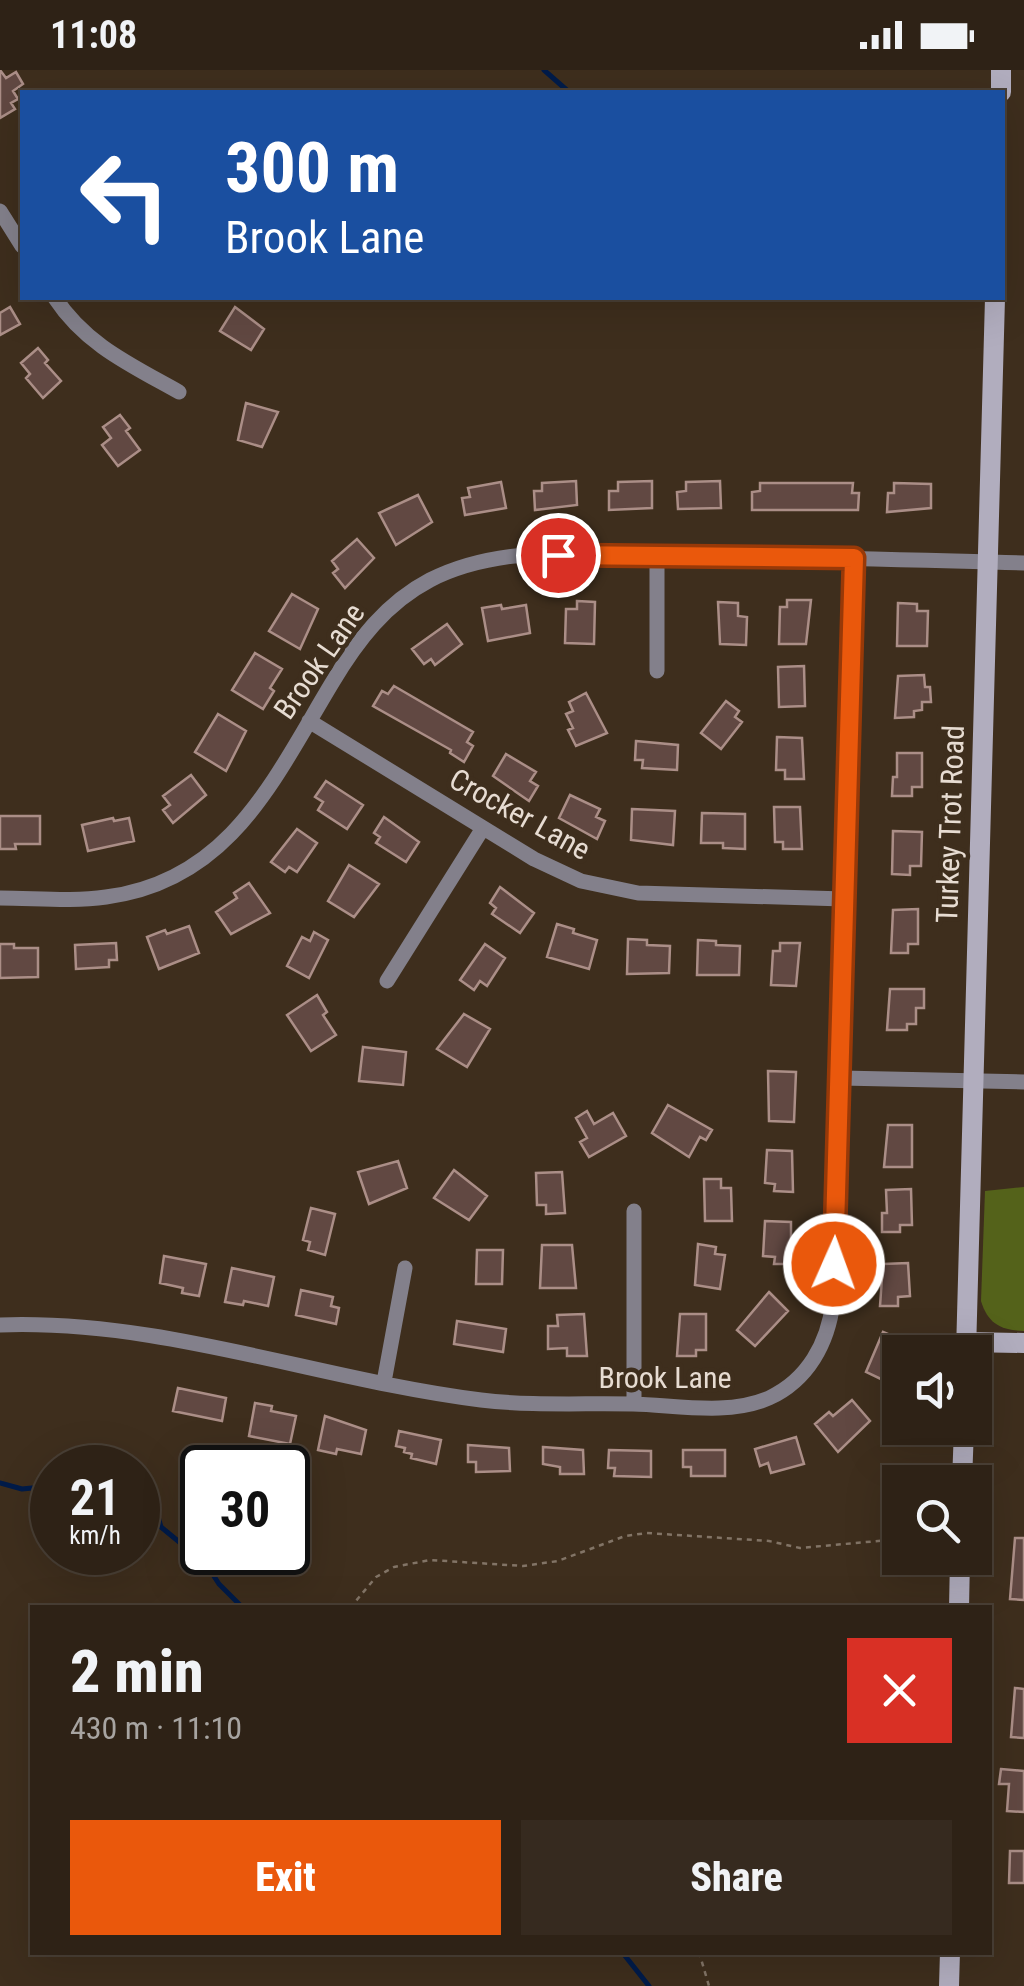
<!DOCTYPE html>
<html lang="en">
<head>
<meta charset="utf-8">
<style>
	body { margin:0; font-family:"Roboto Condensed",sans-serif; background:#362a1f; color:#f1f3f6; height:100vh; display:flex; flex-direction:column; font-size:38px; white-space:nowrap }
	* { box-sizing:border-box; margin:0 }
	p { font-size:32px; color:#a7a4a1 }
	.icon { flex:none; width:55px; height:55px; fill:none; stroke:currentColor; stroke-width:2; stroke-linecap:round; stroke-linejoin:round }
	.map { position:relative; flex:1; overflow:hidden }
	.side { position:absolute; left:30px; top:1535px; width:962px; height:350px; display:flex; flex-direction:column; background:#2e2216; border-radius:0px; box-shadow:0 10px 40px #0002,0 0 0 2px #493f35 }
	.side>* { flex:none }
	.top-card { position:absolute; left:20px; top:20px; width:985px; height:210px; border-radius:0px; box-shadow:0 10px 40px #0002,0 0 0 2px #493f35; background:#1a4fa0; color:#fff; overflow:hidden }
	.buttons { position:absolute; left:882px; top:1265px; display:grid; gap:20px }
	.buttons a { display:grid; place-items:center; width:110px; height:110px; border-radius:0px; background:#2e2216; box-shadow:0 10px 40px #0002,0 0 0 2px #493f35; font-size:50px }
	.speed { position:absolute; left:30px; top:1375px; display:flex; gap:20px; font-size:50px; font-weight:700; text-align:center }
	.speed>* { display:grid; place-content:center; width:130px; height:130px; border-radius:50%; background:#2e2216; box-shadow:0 10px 40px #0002,0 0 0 2px #493f35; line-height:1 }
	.speed small { font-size:25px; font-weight:400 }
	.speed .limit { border:5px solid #111; border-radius:15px; background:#fff; color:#111 }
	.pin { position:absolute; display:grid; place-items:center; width:85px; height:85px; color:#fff; margin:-42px; border:5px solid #fff; border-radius:50%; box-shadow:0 2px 10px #0007 }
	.me { position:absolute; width:110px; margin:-55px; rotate:2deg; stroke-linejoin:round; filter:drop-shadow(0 0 8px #0008) }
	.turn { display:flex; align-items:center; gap:35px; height:210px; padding:0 40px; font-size:45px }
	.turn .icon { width:130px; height:130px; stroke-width:2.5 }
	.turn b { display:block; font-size:70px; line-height:85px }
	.round { display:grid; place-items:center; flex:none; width:105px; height:105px; border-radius:0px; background:#362a1f }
	.overview { display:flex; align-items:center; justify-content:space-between; height:170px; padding:0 40px }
	h1 { font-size:60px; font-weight:800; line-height:75px }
	.primary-button { display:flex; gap:20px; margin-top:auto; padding:20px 40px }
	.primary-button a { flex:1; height:115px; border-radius:0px; background:#ea580c; color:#fff; font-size:40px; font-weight:800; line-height:115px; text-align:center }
	.primary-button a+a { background:#362a1f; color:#f1f3f6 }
	.status { display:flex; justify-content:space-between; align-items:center; height:70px; padding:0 50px; background:#2e2216; direction:ltr }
	.status svg { height:28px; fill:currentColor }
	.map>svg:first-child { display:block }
	.green { fill:#54621a }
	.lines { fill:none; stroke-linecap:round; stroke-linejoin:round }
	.stream { stroke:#001b49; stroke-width:5 }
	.building { fill:#614842; stroke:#ab8e87; stroke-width:2.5 }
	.path { stroke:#827466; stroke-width:2.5; stroke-dasharray:5 5; stroke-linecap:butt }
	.street { stroke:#83808b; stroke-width:15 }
	.secondary { stroke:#b1adbe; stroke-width:20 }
	.route-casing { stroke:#983908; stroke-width:25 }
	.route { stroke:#ea580c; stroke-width:18 }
	.labels { text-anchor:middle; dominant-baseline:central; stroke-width:9; stroke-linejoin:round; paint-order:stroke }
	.street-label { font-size:30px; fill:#e7dcd2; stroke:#3e2e1d }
</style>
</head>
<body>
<div class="status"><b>11:08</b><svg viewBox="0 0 49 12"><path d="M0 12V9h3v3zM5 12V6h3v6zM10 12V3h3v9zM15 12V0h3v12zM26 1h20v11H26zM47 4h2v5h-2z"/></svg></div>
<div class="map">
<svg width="1024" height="1916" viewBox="0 0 1024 1916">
	<rect width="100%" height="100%" fill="#3e2e1d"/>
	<path class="green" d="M 1024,1117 L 1024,1261 C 1001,1260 988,1254 981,1231 L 985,1121 Z"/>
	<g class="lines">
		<path class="stream" d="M 544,0 L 569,22
			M 0,1413 L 22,1419 L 52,1416
			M 138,1428 L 145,1430 L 156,1440 L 161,1457 L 206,1494 L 219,1514 L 243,1538
			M 622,1882 L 649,1916"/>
	</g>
	<path class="building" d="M 0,0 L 6,8 L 16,2 L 23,14 L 13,21 L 18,29 L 11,33 L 15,39 L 0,48 Z
		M 10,237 L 20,254 L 0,265 L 0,243 Z
		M 235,237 L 264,259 L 251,280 L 220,261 Z
		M 38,278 L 48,290 L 45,293 L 61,311 L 43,328 L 26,308 L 30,304 L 21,293 Z
		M 246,333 L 278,342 L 262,377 L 238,370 Z
		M 120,345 L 130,358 L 126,361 L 140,380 L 118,396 L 102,375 L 111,368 L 103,357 Z
		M 576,411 L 577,435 L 535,440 L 534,421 L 542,421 L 542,413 Z
		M 652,411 L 652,438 L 609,440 L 609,421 L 618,421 L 618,412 Z
		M 720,411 L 721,438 L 678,439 L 677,422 L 686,421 L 686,412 Z
		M 501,412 L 506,438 L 465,445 L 462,428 L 470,427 L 468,418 Z
		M 760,413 L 853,413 L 852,423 L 859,423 L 858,440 L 752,440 L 752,422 L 760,421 Z
		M 894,413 L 931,414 L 931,438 L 887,442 L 888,423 L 894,423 Z
		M 418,425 L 432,452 L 396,475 L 379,443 Z
		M 357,469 L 374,488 L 345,518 L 333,503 L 338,499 L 332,491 Z
		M 292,524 L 318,539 L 300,579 L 269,561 Z
		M 787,530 L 811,530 L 806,574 L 779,574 L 780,537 L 787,537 Z
		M 577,531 L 595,532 L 594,574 L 565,573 L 566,539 L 577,539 Z
		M 718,532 L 738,533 L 738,546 L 747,547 L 746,575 L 720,574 Z
		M 898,533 L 917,534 L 917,541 L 928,541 L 927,576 L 897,576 Z
		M 501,535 L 502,539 L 526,535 L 530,563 L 488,571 L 482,538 Z
		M 447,554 L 462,574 L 435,595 L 431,589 L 424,594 L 412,579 Z
		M 255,583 L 282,599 L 270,618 L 274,621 L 263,639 L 232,620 Z
		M 804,596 L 805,636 L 779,637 L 778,597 Z
		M 924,605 L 925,617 L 930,617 L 931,632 L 922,632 L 922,640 L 914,641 L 914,647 L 895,648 L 898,606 Z
		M 394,616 L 473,662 L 467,672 L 473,676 L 464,692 L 450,683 L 451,680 L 373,636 L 382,621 L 388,624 Z
		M 586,623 L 607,663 L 576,676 L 568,660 L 573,658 L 566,644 L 573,641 L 569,632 Z
		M 726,631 L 739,641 L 735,647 L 742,652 L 721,679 L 701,663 Z
		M 218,644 L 246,661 L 226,701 L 195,682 Z
		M 777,667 L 802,668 L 804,709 L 785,709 L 785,700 L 776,700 Z
		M 636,671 L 678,675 L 677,700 L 642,698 L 643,690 L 635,690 Z
		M 897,683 L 922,683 L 922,717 L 912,717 L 912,726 L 892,726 L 893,707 L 897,707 Z
		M 506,684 L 536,702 L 530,711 L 538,716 L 529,731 L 493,706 Z
		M 191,705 L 206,725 L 173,753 L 163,740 L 170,735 L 163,726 Z
		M 326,711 L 363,735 L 347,759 L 318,740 L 323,732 L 315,727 Z
		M 570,725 L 600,739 L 596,747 L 605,751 L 597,769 L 559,748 Z
		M 774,737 L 800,737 L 802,779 L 783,779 L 783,772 L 775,772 Z
		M 632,739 L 675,741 L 673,775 L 631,770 Z
		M 702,743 L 745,744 L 745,779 L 723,778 L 723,773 L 701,773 Z
		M 0,746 L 40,746 L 40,774 L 15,774 L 16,779 L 0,779 Z
		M 384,747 L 419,772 L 406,792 L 376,773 L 380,767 L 374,763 Z
		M 113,748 L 114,751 L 129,748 L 134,771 L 88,781 L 82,755 Z
		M 297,759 L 317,773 L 297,802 L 289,797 L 285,802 L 271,792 Z
		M 893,761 L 922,762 L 921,796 L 910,796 L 910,805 L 892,804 Z
		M 349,795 L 379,814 L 354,847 L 328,831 Z
		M 249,813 L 270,843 L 231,864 L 216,842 L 237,828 L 234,823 Z
		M 500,817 L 534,843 L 520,863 L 492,844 L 496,838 L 490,833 Z
		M 918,839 L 918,874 L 908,874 L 908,883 L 891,883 L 893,840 Z
		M 557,854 L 574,859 L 573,863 L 597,870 L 589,899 L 547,887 Z
		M 189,856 L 199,883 L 159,899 L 147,867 L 165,860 L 167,864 Z
		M 314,862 L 328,870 L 309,908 L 287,896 L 302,867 L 310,871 Z
		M 628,869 L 647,870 L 647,875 L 670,876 L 669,903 L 627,904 Z
		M 698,870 L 716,871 L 716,875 L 740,876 L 739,905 L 697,905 Z
		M 116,873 L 117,890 L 109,890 L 109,897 L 76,899 L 75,875 Z
		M 780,873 L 800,873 L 796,916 L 771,915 L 773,881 L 780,881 Z
		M 0,874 L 14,874 L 14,878 L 38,878 L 38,907 L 0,908 Z
		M 485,874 L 505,888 L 487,916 L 480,911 L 474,920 L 460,910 Z
		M 890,919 L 924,919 L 924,938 L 916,938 L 916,954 L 907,954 L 907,960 L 887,960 Z
		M 317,925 L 327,942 L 323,945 L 336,965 L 311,981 L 287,945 Z
		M 464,944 L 490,959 L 467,997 L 437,979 Z
		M 363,977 L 406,982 L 403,1015 L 359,1011 Z
		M 768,1001 L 796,1002 L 794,1052 L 769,1051 Z
		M 668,1035 L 712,1060 L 706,1070 L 700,1067 L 689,1087 L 652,1063 Z
		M 587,1041 L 594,1054 L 613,1043 L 626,1066 L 589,1087 L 580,1072 L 587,1068 L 576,1048 Z
		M 888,1055 L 912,1055 L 912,1097 L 884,1097 Z
		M 767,1080 L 792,1081 L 793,1122 L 774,1121 L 775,1114 L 765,1113 Z
		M 398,1091 L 407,1118 L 369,1134 L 358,1102 Z
		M 454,1100 L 487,1126 L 469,1150 L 434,1128 Z
		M 562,1102 L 565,1143 L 546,1144 L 546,1135 L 537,1135 L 536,1103 Z
		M 704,1109 L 721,1109 L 721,1118 L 731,1118 L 732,1151 L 705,1151 Z
		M 911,1119 L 912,1155 L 900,1155 L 900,1162 L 882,1162 L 882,1143 L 887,1143 L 886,1120 Z
		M 311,1138 L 335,1144 L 325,1185 L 308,1180 L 310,1172 L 303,1170 Z
		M 765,1151 L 791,1152 L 791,1194 L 774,1194 L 775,1187 L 763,1186 Z
		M 698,1174 L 716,1177 L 715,1184 L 725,1185 L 720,1219 L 695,1215 Z
		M 542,1175 L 572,1175 L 576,1218 L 540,1218 Z
		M 477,1180 L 503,1180 L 502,1214 L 476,1214 Z
		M 164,1186 L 206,1194 L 199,1226 L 182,1223 L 183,1218 L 160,1213 Z
		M 908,1193 L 910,1226 L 898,1227 L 898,1236 L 880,1236 L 883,1194 Z
		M 232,1198 L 274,1207 L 268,1236 L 244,1231 L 243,1235 L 225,1232 Z
		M 301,1220 L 333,1227 L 331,1236 L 339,1238 L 336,1254 L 296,1245 Z
		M 769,1222 L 788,1241 L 755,1276 L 737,1260 Z
		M 584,1244 L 587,1286 L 567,1286 L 567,1278 L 548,1279 L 548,1256 L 558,1256 L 557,1245 Z
		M 680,1244 L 706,1244 L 706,1280 L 696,1280 L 696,1286 L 677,1286 Z
		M 457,1251 L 506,1259 L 503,1282 L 454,1274 Z
		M 883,1262 L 907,1272 L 894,1302 L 888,1300 L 883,1310 L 866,1302 Z
		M 178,1318 L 226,1328 L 222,1351 L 173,1341 Z
		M 852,1330 L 870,1351 L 838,1382 L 815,1354 L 829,1342 L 833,1346 Z
		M 255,1333 L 272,1336 L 271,1341 L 296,1346 L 290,1374 L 249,1366 Z
		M 325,1346 L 366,1360 L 361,1384 L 337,1379 L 336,1384 L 318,1380 Z
		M 399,1361 L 441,1370 L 436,1394 L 411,1388 L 412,1384 L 404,1382 L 405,1378 L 396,1376 Z
		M 796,1367 L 804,1394 L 771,1403 L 768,1393 L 760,1396 L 755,1379 Z
		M 468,1375 L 509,1378 L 510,1401 L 476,1402 L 476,1392 L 468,1392 Z
		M 543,1377 L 583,1380 L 584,1404 L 560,1404 L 560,1397 L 543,1394 Z
		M 609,1380 L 651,1381 L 651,1407 L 614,1406 L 615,1398 L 608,1398 Z
		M 683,1380 L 725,1380 L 725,1406 L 691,1406 L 691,1397 L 683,1397 Z
		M 1015,1468 L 1024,1468 L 1024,1530 L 1010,1529 Z
		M 1015,1618 L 1024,1619 L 1024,1668 L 1011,1667 Z
		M 1001,1699 L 1024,1701 L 1024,1742 L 1007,1741 L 1009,1714 L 999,1714 Z
		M 1010,1781 L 1024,1781 L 1024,1813 L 1009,1813 Z"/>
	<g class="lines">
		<path class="path" d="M 350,1538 L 376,1507 L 394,1497 L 430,1490 L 523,1496 L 558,1491 L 625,1466 L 647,1463 L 769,1471 L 800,1478 L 900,1469
			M 699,1882 L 709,1916"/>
		<path class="street" d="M 0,141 L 22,176
			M 55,228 C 86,275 131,295 179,322
			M 657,601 L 657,486
			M 309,651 L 534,789 L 581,811 L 638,823 L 844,829
			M 0,828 C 35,828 72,832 106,827 C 230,811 274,709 332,613 C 357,571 386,533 430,510 C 504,472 595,485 676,486 C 792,486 908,490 1024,493
			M 387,911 L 483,758
			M 841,1008 L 1024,1012
			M 634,1141 L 634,1334
			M 0,1255 C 163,1249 320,1310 481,1330 C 531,1336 582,1333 633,1334 C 676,1335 728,1346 769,1328 C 808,1310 828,1273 833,1232 L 854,488
			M 384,1312 L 405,1198"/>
		<path class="secondary" d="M 1001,22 L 1001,0
			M 966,1272 L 1024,1273
			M 966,1282 L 995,228
			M 962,1412 L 964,1358
			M 959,1538 L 960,1488
			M 949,1916 L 950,1882"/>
	</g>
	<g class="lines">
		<g class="route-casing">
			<path id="route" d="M 558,485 L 854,488 L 834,1194"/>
		</g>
		<use href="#route" class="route"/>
	</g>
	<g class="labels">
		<g class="street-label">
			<text transform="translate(319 591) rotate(-55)">Brook Lane</text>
			<text transform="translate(520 744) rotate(29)">Crocker Lane</text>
			<text transform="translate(950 754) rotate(-88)">Turkey Trot Road</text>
			<text x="665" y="1307">Brook Lane</text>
		</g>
	</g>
</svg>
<div class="buttons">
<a><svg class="icon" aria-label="sound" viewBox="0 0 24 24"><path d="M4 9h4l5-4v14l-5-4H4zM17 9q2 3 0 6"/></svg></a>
<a><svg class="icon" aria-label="search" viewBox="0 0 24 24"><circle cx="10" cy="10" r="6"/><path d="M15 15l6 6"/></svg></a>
</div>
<div class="speed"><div>21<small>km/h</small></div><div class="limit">30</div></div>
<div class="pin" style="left:558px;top:485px;background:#d93025"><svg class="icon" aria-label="arrive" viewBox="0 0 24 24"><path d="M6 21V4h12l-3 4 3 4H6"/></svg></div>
<svg class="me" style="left:834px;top:1194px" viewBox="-20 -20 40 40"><circle r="17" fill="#ea580c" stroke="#fff" stroke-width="3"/><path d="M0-11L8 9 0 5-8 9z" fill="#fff"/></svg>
<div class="top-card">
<div class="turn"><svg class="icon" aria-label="left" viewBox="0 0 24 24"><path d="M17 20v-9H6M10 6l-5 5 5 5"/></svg><div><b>300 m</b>Brook Lane</div></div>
</div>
<section class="side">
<div class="overview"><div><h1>2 min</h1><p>430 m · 11:10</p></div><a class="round" style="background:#d93025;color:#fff"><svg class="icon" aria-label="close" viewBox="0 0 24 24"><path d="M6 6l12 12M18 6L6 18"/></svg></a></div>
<div class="primary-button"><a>Exit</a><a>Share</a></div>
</section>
</div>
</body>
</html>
